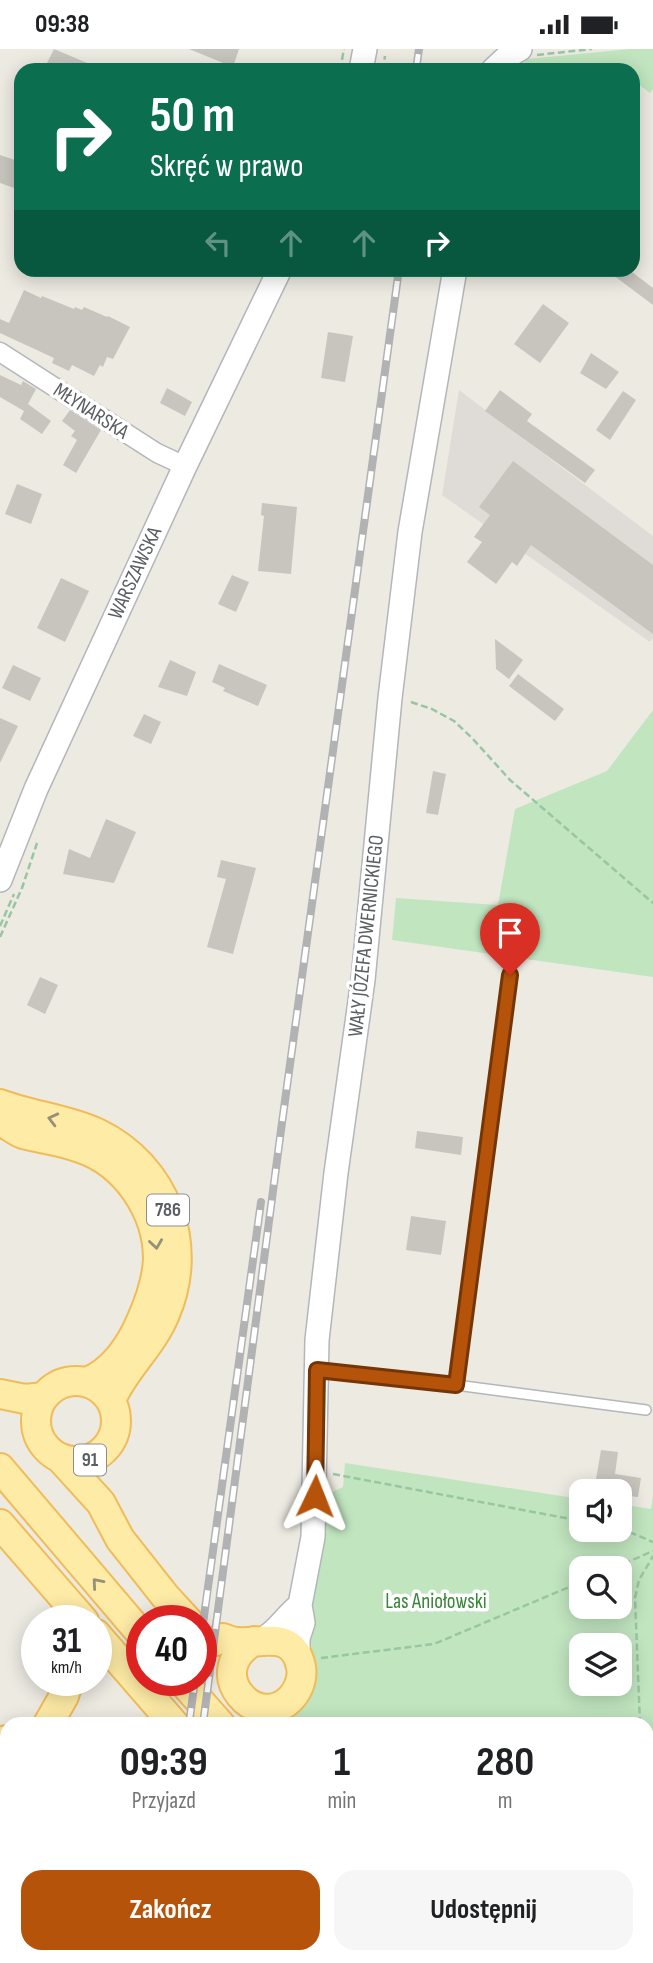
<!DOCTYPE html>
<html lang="pl">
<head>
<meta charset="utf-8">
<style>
	body { margin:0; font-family:"Sofia Sans Condensed",sans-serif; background:#f6f6f6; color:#202124; height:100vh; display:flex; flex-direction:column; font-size:26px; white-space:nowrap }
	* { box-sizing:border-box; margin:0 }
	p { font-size:23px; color:#757577 }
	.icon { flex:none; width:38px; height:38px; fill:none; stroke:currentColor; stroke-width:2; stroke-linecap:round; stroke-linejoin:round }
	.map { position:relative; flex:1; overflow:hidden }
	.side { position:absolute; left:0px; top:1668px; width:654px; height:247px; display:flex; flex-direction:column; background:#fff; border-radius:21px 21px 0 0; box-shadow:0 4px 18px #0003 }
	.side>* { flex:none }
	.hud { position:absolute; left:14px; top:14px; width:626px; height:214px; border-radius:21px; box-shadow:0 4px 18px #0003; background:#0b6e4f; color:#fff; overflow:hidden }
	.tools { position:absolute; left:569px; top:1430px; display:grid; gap:14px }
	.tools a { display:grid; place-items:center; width:63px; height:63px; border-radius:14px; background:#fff; box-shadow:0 4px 18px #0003; font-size:35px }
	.speed { position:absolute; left:21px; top:1556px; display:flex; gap:14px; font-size:35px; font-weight:700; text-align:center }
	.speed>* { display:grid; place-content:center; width:91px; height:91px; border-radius:50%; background:#fff; box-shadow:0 4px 18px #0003; line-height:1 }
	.speed small { font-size:18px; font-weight:400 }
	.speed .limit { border:10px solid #d22; background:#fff; color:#111 }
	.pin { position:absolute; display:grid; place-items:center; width:60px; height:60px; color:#fff; margin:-72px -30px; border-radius:50% 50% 50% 0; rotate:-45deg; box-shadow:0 0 7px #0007 }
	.pin .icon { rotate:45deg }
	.me { position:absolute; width:77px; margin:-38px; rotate:2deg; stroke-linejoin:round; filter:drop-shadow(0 0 5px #0008) }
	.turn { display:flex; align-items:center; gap:24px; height:147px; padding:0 21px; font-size:32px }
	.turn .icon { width:91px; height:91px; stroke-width:2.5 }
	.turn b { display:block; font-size:49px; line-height:60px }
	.lanes { display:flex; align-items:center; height:66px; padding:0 21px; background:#0003; justify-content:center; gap:35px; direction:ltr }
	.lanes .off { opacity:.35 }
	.eta { display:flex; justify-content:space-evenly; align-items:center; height:119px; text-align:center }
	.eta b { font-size:42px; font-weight:700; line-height:49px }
	.action { display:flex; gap:14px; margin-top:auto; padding:14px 21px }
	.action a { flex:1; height:80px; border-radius:21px; background:#b45309; color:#fff; font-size:28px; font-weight:700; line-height:80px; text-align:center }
	.action a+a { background:#f6f6f6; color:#202124 }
	.status { display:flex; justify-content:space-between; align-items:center; height:49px; padding:0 35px; background:#fff; direction:ltr }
	.status svg { height:19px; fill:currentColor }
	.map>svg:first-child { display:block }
	.industrial { fill:#dfdcd7 }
	.green { fill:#c1e5bf; fill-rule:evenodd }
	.building { fill:#c8c5bf }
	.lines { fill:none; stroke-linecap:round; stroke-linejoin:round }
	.service-casing { stroke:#b3b6ba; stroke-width:12 }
	.minor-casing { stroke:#b3b6ba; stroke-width:21 }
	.tertiary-casing { stroke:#b3b6ba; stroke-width:26 }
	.primary-casing { stroke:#f0bc59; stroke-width:32 }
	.path { stroke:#98c6a2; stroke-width:2.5; stroke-dasharray:7 3.5; stroke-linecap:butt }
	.service { stroke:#fff; stroke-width:9 }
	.minor { stroke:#fff; stroke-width:18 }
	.tertiary { stroke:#fff; stroke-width:23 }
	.primary { stroke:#feeba6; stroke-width:28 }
	.rail-casing { stroke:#b1b2b3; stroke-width:8 }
	.rail { stroke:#fff; stroke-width:5; stroke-dasharray:16; stroke-linecap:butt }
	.oneway { stroke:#94907a }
	.route-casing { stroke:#753606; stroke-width:18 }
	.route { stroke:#b45309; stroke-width:12 }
	.labels { text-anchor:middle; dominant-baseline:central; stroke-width:7; stroke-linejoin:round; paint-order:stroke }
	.shield { fill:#fff; stroke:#8c8f92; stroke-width:2 }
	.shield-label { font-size:19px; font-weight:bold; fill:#5b5f63 }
	.street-label { font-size:21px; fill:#5b5f63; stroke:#fff }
	.park-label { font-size:21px; fill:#378636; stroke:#fff }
</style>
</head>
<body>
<div class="status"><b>09:38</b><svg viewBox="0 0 49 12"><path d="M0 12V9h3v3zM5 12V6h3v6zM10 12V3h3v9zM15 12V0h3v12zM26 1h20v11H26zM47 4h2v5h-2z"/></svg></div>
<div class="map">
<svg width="653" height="1914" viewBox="0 0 653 1914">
	<rect width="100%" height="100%" fill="#edeae2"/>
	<path class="industrial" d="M 459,341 L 653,487 L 653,589 L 650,593 L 442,446 Z
		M 7,1713 L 7,1894 L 0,1908 L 0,1714 Z"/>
	<path class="green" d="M 630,0 L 653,0 L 653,40 L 650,44 L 634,32 L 634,21 L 618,21 L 610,15 L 561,21 L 520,21 L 527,10 Z
		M 653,661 L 653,928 L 392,891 L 396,849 L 498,856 L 515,760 L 607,722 Z
		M 345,1414 L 581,1450 L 581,1480 L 620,1480 L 620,1455 L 651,1460 L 653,1446 L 653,1914 L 454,1914 L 449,1908 L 648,1908 L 648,1675 L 287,1675 L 303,1598 L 330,1444 L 343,1438 ZM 581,1519 L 620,1519 L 620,1558 L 581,1558 ZM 581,1596 L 620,1596 L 620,1634 L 581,1634 Z
		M 265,1908 L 346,1908 L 351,1914 L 264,1914 Z"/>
	<path class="building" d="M 54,0 L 104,21 L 53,21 L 45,18 Z
		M 189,0 L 239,0 L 233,18 Z
		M 0,106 L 21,113 L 21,130 L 17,140 L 0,134 Z
		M 605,220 L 628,220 L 653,239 L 653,256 Z
		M 24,241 L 41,249 L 42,247 L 74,260 L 75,258 L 82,261 L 84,258 L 107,268 L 108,267 L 130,278 L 113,310 L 107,308 L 103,318 L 100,316 L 94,327 L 72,316 L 69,322 L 52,314 L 54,309 L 0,284 L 0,270 L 9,274 Z
		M 543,255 L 569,274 L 540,314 L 514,295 Z
		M 328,283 L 353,287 L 345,333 L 321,329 Z
		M 591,304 L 619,323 L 606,340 L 580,324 Z
		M 0,326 L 21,336 L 23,332 L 36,340 L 28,355 L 51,372 L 42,385 L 20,370 L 24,362 L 0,348 Z
		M 167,339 L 192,353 L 185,367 L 160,354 Z
		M 500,341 L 532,365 L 527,372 L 595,421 L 585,434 L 485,362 Z
		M 623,342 L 636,351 L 610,391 L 596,381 Z
		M 70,361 L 101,381 L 76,424 L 63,416 L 77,391 L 71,387 L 75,382 L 62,372 Z
		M 513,412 L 653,516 L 653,585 L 531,496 L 517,517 L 512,513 L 496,535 L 467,513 L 482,493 L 474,488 L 490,466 L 479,458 Z
		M 17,435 L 42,445 L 31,475 L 5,465 Z
		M 262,454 L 297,458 L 291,525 L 258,522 L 264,467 L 261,466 Z
		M 232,526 L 249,533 L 236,563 L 218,555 Z
		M 61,529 L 89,542 L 65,593 L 37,579 Z
		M 495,590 L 523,611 L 509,630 L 496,620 Z
		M 170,611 L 196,623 L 187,647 L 158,638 Z
		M 219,615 L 267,636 L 258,657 L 223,642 L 225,639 L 212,633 Z
		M 13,616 L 41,629 L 30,652 L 2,639 Z
		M 518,625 L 564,660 L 555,672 L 509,637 Z
		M 144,665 L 161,673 L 151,695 L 133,687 Z
		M 0,669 L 18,677 L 0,714 Z
		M 433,722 L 446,725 L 438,766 L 426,764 Z
		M 106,770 L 136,783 L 114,834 L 63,825 L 69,800 L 90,809 Z
		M 221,811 L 256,819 L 233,905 L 207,898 L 226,830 L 217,828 Z
		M 40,928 L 58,936 L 45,965 L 27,956 Z
		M 417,1082 L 463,1088 L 461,1106 L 415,1099 Z
		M 411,1167 L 446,1172 L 441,1206 L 406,1201 Z
		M 601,1401 L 618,1403 L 615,1425 L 641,1429 L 638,1448 L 620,1446 L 620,1442 L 594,1442 Z"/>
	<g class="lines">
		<g class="service-casing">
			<path id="service" d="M 319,1321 L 456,1336 L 646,1361
				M 456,1336 L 510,926"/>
		</g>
		<g class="minor-casing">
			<path id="minor" d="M 0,303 L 157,404 L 185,417"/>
		</g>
		<g class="tertiary-casing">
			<path id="tertiary" d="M 361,21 L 365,0
				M 493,21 L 508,7 L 520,0
				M 0,831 L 36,740 L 185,417 L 280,220
				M 263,1590 C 279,1581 286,1566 300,1556
				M 298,1610 L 298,1589 L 303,1574 L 300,1556 L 313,1488 L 317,1291 L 336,1124 L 363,931 L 390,649 L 410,483 L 455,220"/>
		</g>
		<g class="primary-casing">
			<path id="primary" d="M 0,1055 C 32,1067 67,1070 97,1084 C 166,1117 195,1196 165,1265 C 152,1297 124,1320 111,1351
				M 0,1073 C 8,1075 15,1082 23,1085 C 42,1090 62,1092 80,1099 C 126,1114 158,1163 158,1210 C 157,1232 150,1252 141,1272 C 131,1296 112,1324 86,1333
				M36 1372a40 40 0 1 1 80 0a40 40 0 1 1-80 0Z
				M 0,1345 L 25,1350 L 44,1348
				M 61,1410 L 101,1454 L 120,1490 L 165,1547 L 188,1572
				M 0,1419 L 142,1586
				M 0,1475 L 84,1572
				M 96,1585 L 174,1675
				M 216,1592 L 223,1589 C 228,1591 233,1593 238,1593 C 262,1595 293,1580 301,1618 C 303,1628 299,1640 292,1648 C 258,1686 200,1623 254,1592
				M 181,1631 L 220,1675
				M 48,1675 L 64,1647 L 69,1631
				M 0,1693 L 7,1691
				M 378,1908 L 383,1914
				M 423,1908 L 429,1914"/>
		</g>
		<path class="path" d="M 537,6 L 592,0
			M 340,21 L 344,0
			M 383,21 L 385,7
			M 411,653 L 432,660 L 454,672 L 473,690 L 510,731 L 653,854
			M 0,877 L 14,845
			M 0,888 L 22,839 L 37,794
			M 333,1425 L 581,1472
			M 620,1479 L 653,1493
			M 614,1519 L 653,1502
			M 321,1609 L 434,1595 L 581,1533
			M 640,1675 L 635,1549 L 639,1531 L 653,1507
			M 648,1699 L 653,1714
			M 308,1908 L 314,1914
			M 122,1914 L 122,1908
			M 223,1914 L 223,1908"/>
		<use href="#service" class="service"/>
		<use href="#minor" class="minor"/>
		<use href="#tertiary" class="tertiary"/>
		<use href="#primary" class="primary"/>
		<g class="rail-casing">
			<path id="rail" d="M 416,21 L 419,0
				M 201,1589 L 261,1153
				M 189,1675 L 195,1631
				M 203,1675 L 281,1081 L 399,220
				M 157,1914 L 158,1908
				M 170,1914 L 170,1908"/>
		</g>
		<use href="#rail" class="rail"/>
	</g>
	<defs><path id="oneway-chevron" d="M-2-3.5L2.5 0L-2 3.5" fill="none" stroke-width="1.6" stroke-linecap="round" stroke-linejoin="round" transform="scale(1.75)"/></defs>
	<g class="oneway">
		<use href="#oneway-chevron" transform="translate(53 1070) rotate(-166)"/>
		<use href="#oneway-chevron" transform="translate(156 1195) rotate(82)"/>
		<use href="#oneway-chevron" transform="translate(97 1534) rotate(-131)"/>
	</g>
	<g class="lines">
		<g class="route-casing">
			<path id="route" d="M 315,1447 L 317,1321 L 456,1336 L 510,926"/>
		</g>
		<use href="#route" class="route"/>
	</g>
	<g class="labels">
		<g class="shield">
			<rect x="147" y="1145.5" width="42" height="31" rx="5"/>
			<rect x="74" y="1395.5" width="32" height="31" rx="5"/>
		</g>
		<g class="shield-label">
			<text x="168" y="1161">786</text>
			<text x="90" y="1411">91</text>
		</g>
		<g class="street-label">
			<text transform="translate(91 362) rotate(33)">MŁYNARSKA</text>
			<text transform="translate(135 524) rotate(-65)">WARSZAWSKA</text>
			<text transform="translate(366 887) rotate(-84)">WAŁY JÓZEFA DWERNICKIEGO</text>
		</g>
		<g class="park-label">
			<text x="436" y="1552">Las Aniołowski</text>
		</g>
	</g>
</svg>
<div class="tools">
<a><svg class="icon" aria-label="sound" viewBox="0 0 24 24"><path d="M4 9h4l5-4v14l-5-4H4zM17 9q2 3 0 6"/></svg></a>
<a><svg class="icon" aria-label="search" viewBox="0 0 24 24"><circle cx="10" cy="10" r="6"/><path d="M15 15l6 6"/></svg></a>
<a><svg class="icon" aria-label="layers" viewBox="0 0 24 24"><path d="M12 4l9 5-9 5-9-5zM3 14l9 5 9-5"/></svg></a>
</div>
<div class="speed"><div>31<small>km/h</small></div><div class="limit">40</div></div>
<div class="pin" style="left:510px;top:926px;background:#d93025"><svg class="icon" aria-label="arrive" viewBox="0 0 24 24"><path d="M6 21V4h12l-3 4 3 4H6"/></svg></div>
<svg class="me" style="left:315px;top:1447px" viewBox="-20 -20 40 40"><path d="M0-17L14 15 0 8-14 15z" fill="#b45309" stroke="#fff" stroke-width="4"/></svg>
<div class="hud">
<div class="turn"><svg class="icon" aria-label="right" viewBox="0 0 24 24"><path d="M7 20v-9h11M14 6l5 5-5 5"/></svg><div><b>50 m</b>Skręć w prawo</div></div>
<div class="lanes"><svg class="icon off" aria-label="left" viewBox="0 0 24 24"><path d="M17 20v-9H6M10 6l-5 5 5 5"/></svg><svg class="icon off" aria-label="ahead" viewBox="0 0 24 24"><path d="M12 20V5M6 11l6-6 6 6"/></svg><svg class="icon off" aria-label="ahead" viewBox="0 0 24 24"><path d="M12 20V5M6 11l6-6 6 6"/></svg><svg class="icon" aria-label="right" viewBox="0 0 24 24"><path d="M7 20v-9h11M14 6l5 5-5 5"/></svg></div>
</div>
<section class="side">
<div class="eta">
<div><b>09:39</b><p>Przyjazd</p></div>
<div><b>1</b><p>min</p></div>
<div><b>280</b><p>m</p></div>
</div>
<div class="action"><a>Zakończ</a><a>Udostępnij</a></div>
</section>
</div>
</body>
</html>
